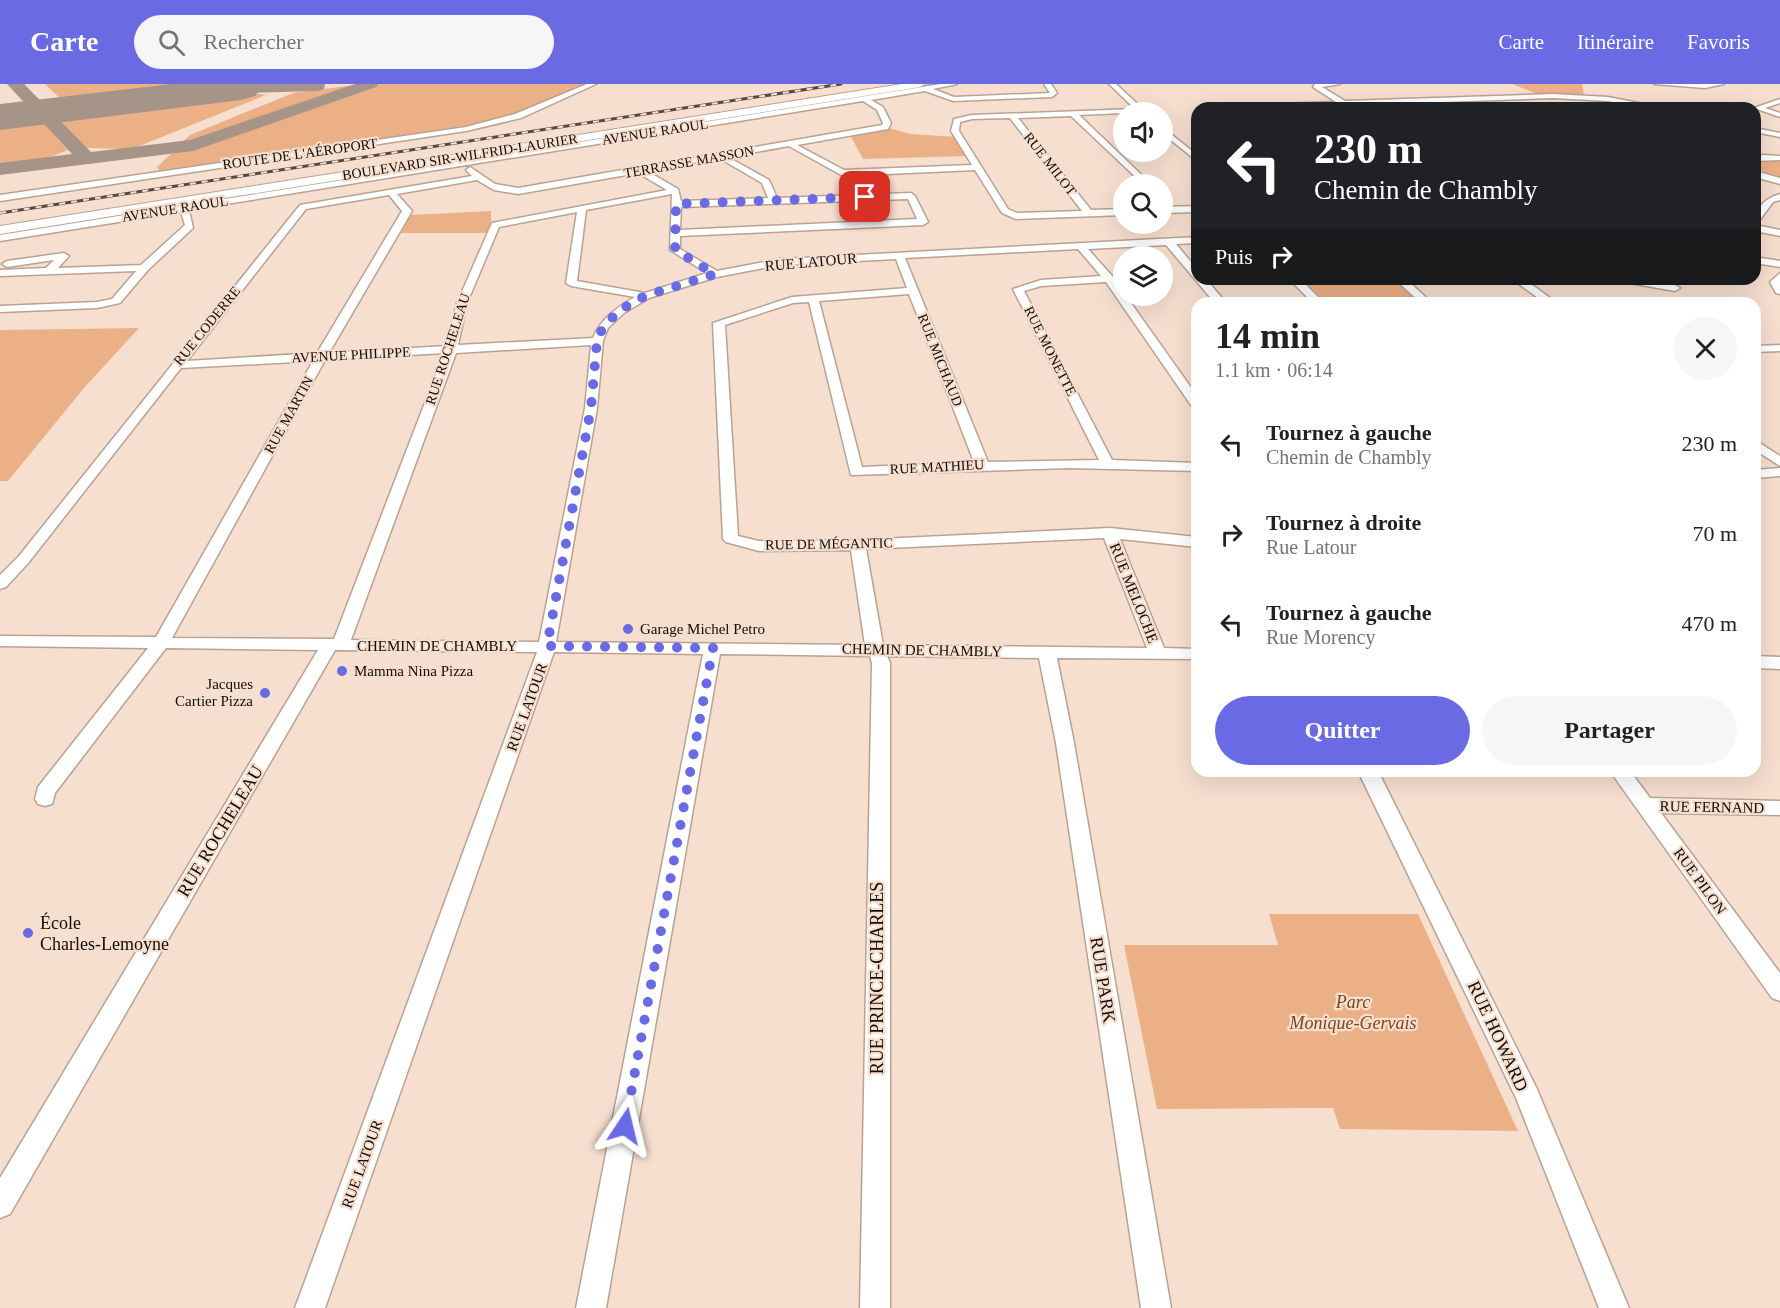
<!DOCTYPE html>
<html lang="fr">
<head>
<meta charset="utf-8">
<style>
	body { margin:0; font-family:Georgia,serif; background:#f6f6f6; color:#202124; height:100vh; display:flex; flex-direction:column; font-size:22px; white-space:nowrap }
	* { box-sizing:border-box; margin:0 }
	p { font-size:20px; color:#757577 }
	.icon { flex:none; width:33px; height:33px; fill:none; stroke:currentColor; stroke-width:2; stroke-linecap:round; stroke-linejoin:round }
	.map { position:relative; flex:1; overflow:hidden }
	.drawer { position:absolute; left:1191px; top:213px; width:570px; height:480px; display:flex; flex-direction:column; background:#fff; border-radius:18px; box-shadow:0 6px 24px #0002 }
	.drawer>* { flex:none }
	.guide { position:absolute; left:1191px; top:18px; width:570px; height:183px; border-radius:18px; box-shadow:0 6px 24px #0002; background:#202124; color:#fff; overflow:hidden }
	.buttons { position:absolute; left:1113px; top:18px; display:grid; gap:12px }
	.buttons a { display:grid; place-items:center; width:60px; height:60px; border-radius:50%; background:#fff; box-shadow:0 6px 24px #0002; font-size:30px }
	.pin { position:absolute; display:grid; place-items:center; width:51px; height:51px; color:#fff; margin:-26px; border-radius:12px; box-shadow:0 3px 9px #0006 }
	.me { position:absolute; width:66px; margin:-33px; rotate:10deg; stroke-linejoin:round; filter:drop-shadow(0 0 4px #0008) }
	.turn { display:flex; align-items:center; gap:21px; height:126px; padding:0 24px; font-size:27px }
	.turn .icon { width:78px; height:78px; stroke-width:2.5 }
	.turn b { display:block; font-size:42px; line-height:51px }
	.then { display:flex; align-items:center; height:57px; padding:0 24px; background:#0003; gap:12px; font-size:22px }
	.round { display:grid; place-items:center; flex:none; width:63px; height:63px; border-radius:32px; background:#f6f6f6 }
	.overview { display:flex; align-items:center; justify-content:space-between; height:102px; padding:0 24px }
	h1 { font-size:36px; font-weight:700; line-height:45px }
	.cta { display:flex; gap:12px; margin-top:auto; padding:12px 24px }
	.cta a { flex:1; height:69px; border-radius:36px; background:#696ae4; color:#fff; font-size:24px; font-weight:700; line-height:69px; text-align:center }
	.cta a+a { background:#f6f6f6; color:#202124 }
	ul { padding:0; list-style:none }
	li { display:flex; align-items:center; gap:18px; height:90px; padding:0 24px }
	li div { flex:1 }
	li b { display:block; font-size:22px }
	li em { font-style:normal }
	header { display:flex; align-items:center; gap:36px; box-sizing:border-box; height:84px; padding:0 30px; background:#696ae4; color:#fff }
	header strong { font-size:28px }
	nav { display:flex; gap:33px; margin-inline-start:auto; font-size:21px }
	.search { width:420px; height:54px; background:#f6f6f6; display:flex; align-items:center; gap:15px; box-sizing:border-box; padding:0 21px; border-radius:33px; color:#757577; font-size:22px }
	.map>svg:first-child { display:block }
	.green { fill:#ecb087 }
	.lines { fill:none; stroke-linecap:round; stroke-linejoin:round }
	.taxiway { fill:#a69488; fill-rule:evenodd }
	.runway { fill:#a69488; fill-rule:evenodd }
	.minor-casing { stroke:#b9a292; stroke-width:3 }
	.highway-casing { stroke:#b9a292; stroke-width:2 }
	.minor { fill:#fff; fill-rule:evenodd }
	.highway { fill:#fff; fill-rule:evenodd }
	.rail-casing { stroke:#554941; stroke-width:3 }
	.rail { stroke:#f7dfcf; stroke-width:2; stroke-dasharray:6; stroke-linecap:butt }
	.route { stroke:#696ae4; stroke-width:10; stroke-dasharray:0 18 }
	.poi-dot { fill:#696ae4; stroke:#f7dfcf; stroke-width:2 }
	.labels { text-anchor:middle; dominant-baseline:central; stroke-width:4.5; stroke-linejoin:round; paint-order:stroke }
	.far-street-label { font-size:14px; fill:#120b06; stroke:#f7dfcf }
	.street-label { font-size:15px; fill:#120b06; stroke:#f7dfcf }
	.poi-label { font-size:15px; fill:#120b06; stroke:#f7dfcf; text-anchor:start }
	.near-street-label { font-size:18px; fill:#120b06; stroke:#f7dfcf }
	.near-poi-label { font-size:18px; fill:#120b06; stroke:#f7dfcf; text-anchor:start }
	.near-park-label { font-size:18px; font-style:italic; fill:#79461e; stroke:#f7dfcf }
</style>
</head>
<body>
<header>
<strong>Carte</strong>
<div class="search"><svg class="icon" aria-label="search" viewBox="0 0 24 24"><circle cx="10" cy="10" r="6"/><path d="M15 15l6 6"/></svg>Rechercher</div>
<nav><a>Carte</a><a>Itinéraire</a><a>Favoris</a></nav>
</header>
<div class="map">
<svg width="1780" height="1224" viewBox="0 0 1780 1224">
	<rect width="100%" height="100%" fill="#f7dfcf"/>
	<path class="green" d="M 45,0 L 229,0 L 66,20 Z
		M 363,0 L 205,55 L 180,60 L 190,51 L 293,9 Z
		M 378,0 L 587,0 L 525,27 L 484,39 L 161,89 L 157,83 L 175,66 L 209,59 Z
		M 1512,0 L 1582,0 L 1584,10 L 1540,11 Z
		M 248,8 L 266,11 L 132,65 L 86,64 L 59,36 L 72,30 Z
		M 22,36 L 43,38 L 68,66 L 37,78 L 0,83 L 0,39 Z
		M 885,43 L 911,50 L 958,53 L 969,72 L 863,75 L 850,51 Z
		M 1780,74 L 1780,97 L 1755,90 L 1755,75 Z
		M 491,127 L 491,140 L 486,149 L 400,149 L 411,131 Z
		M 1302,195 L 1393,195 L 1420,216 L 1379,219 L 1374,216 L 1326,219 Z
		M 139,244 L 84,304 L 8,397 L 0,397 L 0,246 Z
		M 1269,830 L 1418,830 L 1518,1047 L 1340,1045 L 1333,1024 L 1157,1025 L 1124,861 L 1278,861 Z"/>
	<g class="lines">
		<path class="taxiway" d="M 7,0 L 24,0 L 91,68 L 190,56 L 355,0 L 378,0 L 376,3 L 193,67 L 0,91 L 0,79 L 72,70 Z
			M 325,0 L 324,5 L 318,7 L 241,9 L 233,4 L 238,0 Z"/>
		<path class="runway" d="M 172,0 L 258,0 L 261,4 L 255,12 L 241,16 L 0,46 L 0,20 Z"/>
		<g class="minor-casing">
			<path id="minor" d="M 587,0 L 596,0 L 521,34 L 466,47 L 0,117 L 0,111 L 466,43 L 515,30 Z
				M 941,0 L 957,0 L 933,5 L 954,13 L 1050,9 L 1044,0 L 1051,0 L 1057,9 L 1052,13 L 953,17 L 925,7 L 871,16 L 883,23 L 891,39 L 888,45 L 797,61 L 844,86 L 972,81 L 951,47 L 954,35 L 972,31 L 1135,25 L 1109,0 L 1116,0 L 1146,28 L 1079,31 L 1151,100 L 1143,100 L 1071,32 L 1018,34 L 1091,126 L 1124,125 L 1124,131 L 1016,135 L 1002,129 L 975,86 L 843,92 L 789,62 L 728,73 L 769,96 L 777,114 L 911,109 L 915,112 L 928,138 L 923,141 L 680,152 L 680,165 L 717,187 L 780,175 L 1197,153 L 1197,159 L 1176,160 L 1197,185 L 1197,195 L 1206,195 L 1226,219 L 1215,219 L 1166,161 L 1088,165 L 1113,193 L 1124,212 L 1126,212 L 1197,312 L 1197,325 L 1193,324 L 1106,198 L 1041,202 L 1024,207 L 1112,376 L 1197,379 L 1197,387 L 1069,384 L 851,391 L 809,218 L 793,219 L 725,241 L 738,452 L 759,457 L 858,456 L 1110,444 L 1197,453 L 1197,463 L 1120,455 L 1164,564 L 1197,565 L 1197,575 L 1057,574 L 1074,659 L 1171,1224 L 1141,1224 L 1056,659 L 1039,574 L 887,572 L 890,579 L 890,1224 L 860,1224 L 872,579 L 870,572 L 720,570 L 606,1224 L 576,1224 L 703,570 L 554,568 L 325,1224 L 295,1224 L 537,568 L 335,566 L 10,1130 L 0,1134 L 0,1094 L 318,566 L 166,564 L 55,709 L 52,720 L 45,722 L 38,720 L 35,715 L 38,703 L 148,564 L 0,562 L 0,552 L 156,553 L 313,277 L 181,284 L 29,478 L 6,503 L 0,505 L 0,491 L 19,472 L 300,121 L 472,92 L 466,86 L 470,83 L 495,100 L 518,104 L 882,41 L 883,39 L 877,26 L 863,17 L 189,126 L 193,144 L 148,186 L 120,219 L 97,224 L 0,228 L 0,222 L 97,218 L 112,215 L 136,187 L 0,192 L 0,186 L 46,184 L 54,176 L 7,183 L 2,180 L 7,177 L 64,169 L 69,172 L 58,184 L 141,181 L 185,141 L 181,128 L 0,157 L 0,151 ZM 1010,34 L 1082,127 L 1017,129 L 1008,125 L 959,47 L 960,38 L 972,35 ZM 719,74 L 762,99 L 768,114 L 681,117 L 678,105 L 647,87 ZM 638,89 L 667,106 L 492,139 L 457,219 L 446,262 L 329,269 L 412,127 L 397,110 L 477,96 L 494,106 L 518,110 ZM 672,110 L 670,166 L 707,189 L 645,209 L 577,197 L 586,126 ZM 389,111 L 402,127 L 317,269 L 187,277 L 306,125 ZM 908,115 L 917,135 L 680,146 L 681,123 ZM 577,128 L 566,199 L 571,202 L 635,213 C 617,224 601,234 593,254 L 458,261 L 467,219 L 499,143 ZM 1078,165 L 1101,192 L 1041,196 L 1013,205 L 1099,376 L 988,378 L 905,174 ZM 896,175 L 907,204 L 792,213 L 713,239 L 723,455 L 726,458 L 759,467 L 851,466 L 865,561 L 556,558 L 597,324 L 603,257 L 608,244 L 624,229 L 649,214 L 717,193 L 780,181 ZM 909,210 L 974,378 L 862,383 L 819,217 ZM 591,261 L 585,324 L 539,558 L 351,556 L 456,269 ZM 444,269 L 334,555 L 172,554 L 325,276 ZM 1104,454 L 1147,564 L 883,561 L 866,465 Z
				M 1315,0 L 1340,0 L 1322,3 L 1345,17 L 1553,10 L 1608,13 L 1664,24 L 1648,24 L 1608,17 L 1553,14 L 1279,24 L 1215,24 L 1219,22 L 1336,18 L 1313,3 Z
				M 1654,0 L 1724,0 L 1705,4 Z
				M 1780,15 L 1780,19 L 1765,24 L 1780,29 L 1780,33 L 1754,24 Z
				M 1162,43 L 1197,71 L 1197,77 L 1162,49 Z
				M 1755,44 L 1780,49 L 1780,53 L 1755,48 Z
				M 1763,71 L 1780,72 L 1780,76 L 1755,77 L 1755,73 Z
				M 1755,87 L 1780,94 L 1780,100 L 1755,93 Z
				M 1780,110 L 1780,116 L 1773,118 L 1756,141 L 1780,146 L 1780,152 L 1755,147 C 1755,127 1760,116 1780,110 Z
				M 1197,122 L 1197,128 L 1162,129 L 1162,123 Z
				M 1755,173 L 1780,177 L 1780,183 L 1755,179 Z
				M 1780,189 L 1780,210 L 1776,209 L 1770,198 Z
				M 1289,195 L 1300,195 L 1324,219 L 1313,219 Z
				M 1395,195 L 1406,195 L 1432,219 L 1421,219 Z
				M 1512,195 L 1524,195 L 1557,219 L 1545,219 Z
				M 1619,195 C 1635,195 1668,195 1680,204 L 1675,207 L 1624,198 Z
				M 1780,261 L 1780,267 L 1755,268 L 1755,262 Z
				M 1755,356 L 1780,372 L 1780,382 L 1755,366 Z
				M 1780,384 L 1780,392 L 1755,394 L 1755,386 Z
				M 1755,572 L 1780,573 L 1780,585 L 1755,584 Z
				M 1358,687 L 1378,687 L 1536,1003 L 1629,1224 L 1599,1224 L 1516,1014 Z
				M 1610,687 L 1630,687 L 1650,714 L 1780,717 L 1780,731 L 1661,729 L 1780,889 L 1780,917 L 1772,914 Z"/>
		</g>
		<g class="highway-casing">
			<path id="highway" d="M 902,0 L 925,0 L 920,3 L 0,150 L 0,142 Z"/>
		</g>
		<use href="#minor" class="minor"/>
		<use href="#highway" class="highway"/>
		<g class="rail-casing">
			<path id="rail" d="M 0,129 L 841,0"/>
		</g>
		<use href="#rail" class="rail"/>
	</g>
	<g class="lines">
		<path class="route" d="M 625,1042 L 713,564 L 547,562 L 591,324 L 597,257 L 603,243 L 620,226 L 645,212 L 715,190 L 675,166 L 676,120 L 865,113"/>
	</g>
	<g class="poi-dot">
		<circle cx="628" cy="545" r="6"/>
		<circle cx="342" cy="587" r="6"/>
		<circle cx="265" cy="609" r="6"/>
		<circle cx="28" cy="849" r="6"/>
	</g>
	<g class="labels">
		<g class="far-street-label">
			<text transform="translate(655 48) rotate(-9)">AVENUE RAOUL</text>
			<text transform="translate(300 70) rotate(-8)">ROUTE DE L'AÉROPORT</text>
			<text transform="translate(460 73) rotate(-9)">BOULEVARD SIR-WILFRID-LAURIER</text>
			<text transform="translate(689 78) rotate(-10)">TERRASSE MASSON</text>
			<text transform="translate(1050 80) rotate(52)">RUE MILOT</text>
			<text transform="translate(175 125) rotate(-9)">AVENUE RAOUL</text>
			<text transform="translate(207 242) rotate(-51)">RUE CODERRE</text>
			<text transform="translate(448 265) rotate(-72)">RUE ROCHELEAU</text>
			<text transform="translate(1050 267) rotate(63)">RUE MONETTE</text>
			<text transform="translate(351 271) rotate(-3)">AVENUE PHILIPPE</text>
			<text transform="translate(940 276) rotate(68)">RUE MICHAUD</text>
			<text transform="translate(289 331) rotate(-61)">RUE MARTIN</text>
			<text transform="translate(937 383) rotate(-3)">RUE MATHIEU</text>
			<text transform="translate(829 460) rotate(-1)">RUE DE MÉGANTIC</text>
		</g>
		<g class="street-label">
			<text transform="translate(811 178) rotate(-5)">RUE LATOUR</text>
			<text transform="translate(1134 509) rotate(68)">RUE MELOCHE</text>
			<text x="437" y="562">CHEMIN DE CHAMBLY</text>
			<text transform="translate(922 566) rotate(1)">CHEMIN DE CHAMBLY</text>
			<text transform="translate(527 623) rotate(-70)">RUE LATOUR</text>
			<text transform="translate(1712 723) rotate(1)">RUE FERNAND</text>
			<text transform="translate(1700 797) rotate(54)">RUE PILON</text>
			<text transform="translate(362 1080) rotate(-70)">RUE LATOUR</text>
		</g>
		<g class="poi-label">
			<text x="640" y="545">Garage Michel Petro</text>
			<text x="354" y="587">Mamma Nina Pizza</text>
			<text x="253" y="600" text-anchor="end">Jacques<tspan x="253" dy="17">Cartier Pizza</tspan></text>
		</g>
		<g class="near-street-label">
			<text transform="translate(220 747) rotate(-59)">RUE ROCHELEAU</text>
			<text transform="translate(877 894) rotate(-90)">RUE PRINCE-CHARLES</text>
			<text transform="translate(1103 896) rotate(81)">RUE PARK</text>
			<text transform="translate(1498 952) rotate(65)">RUE HOWARD</text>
		</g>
		<g class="near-poi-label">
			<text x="40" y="839">École<tspan x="40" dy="21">Charles-Lemoyne</tspan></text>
		</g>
		<g class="near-park-label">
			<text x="1353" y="918">Parc<tspan x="1353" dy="21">Monique-Gervais</tspan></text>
		</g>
	</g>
</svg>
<div class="buttons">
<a><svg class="icon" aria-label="sound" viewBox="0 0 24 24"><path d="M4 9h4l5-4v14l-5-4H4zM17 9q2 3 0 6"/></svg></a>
<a><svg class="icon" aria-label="search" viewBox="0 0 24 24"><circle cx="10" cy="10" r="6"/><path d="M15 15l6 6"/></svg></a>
<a><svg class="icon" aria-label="layers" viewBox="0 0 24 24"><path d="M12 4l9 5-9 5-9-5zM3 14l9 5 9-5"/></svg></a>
</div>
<div class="pin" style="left:865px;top:113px;background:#d93025"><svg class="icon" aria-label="arrive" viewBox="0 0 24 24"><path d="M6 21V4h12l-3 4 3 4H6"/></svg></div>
<svg class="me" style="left:625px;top:1042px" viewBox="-20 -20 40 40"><path d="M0-17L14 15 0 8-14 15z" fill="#696ae4" stroke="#fff" stroke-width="4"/></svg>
<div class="guide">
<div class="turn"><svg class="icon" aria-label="left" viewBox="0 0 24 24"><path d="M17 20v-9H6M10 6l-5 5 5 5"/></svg><div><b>230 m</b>Chemin de Chambly</div></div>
<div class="then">Puis<svg class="icon" aria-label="right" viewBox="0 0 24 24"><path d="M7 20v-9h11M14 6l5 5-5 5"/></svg></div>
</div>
<section class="drawer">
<div class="overview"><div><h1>14 min</h1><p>1.1 km · 06:14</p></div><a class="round"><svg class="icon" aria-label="close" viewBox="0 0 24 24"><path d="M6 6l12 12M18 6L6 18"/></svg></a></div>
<ul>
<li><svg class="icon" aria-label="left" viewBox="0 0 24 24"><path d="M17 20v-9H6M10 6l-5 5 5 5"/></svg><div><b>Tournez à gauche</b><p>Chemin de Chambly</p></div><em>230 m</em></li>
<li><svg class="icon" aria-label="right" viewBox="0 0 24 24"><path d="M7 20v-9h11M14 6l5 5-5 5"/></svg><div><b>Tournez à droite</b><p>Rue Latour</p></div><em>70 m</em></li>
<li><svg class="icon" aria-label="left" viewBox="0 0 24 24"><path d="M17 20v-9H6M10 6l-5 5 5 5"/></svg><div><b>Tournez à gauche</b><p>Rue Morency</p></div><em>470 m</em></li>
</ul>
<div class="cta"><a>Quitter</a><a>Partager</a></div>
</section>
</div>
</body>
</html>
